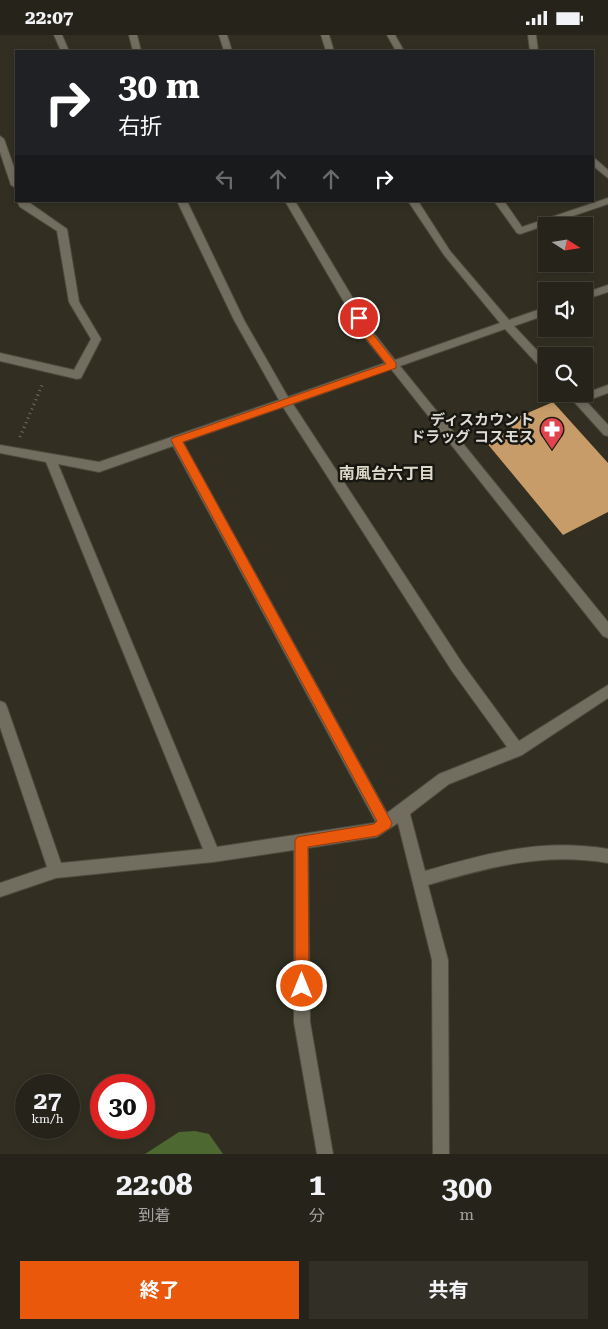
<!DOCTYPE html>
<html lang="ja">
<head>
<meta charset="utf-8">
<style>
	body { margin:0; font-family:"Roboto Serif","Noto Sans JP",serif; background:#322f27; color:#f1f3f6; height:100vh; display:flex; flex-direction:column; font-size:19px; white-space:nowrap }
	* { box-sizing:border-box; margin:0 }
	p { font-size:16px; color:#a4a4a2 }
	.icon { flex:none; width:28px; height:28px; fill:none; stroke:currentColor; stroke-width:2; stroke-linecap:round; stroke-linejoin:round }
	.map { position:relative; height:1119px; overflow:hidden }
	.drawer { display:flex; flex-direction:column; background:#26231a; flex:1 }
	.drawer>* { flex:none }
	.banner { position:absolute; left:15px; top:15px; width:579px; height:152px; border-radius:0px; box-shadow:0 2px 8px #0003,0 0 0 1px #424039; background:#202124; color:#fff; overflow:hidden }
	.needle { width:32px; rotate:102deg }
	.buttons { position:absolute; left:538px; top:182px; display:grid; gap:10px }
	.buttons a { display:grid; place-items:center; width:55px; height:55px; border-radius:0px; background:#26231a; box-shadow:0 2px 8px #0003,0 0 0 1px #424039; font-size:25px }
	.speed { position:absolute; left:15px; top:1039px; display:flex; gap:10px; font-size:25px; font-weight:700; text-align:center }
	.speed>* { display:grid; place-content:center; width:65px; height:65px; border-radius:50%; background:#26231a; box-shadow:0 2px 8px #0003,0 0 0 1px #424039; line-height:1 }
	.speed small { font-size:12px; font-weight:400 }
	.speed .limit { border:8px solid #d22; background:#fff; color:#111 }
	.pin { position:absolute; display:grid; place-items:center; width:42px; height:42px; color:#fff; margin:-21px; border:2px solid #fff; border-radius:50%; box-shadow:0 1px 5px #0007 }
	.me { position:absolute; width:55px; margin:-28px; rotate:0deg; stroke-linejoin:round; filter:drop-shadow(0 0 4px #0008) }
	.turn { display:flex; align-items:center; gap:18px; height:105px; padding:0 20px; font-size:22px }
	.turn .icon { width:65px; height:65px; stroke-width:2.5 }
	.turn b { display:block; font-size:35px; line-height:42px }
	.lanes { display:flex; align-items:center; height:48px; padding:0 20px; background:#0003; justify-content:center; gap:25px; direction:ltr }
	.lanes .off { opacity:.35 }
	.eta { display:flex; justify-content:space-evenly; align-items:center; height:85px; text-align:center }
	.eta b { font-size:30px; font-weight:700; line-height:35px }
	.action { display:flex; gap:10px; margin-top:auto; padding:10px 20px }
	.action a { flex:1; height:58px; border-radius:0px; background:#ea580c; color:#fff; font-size:20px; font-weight:700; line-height:58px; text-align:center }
	.action a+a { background:#322f27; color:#f1f3f6 }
	.status { display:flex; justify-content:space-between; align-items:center; height:35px; padding:0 25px; background:#26231a; direction:ltr }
	.status svg { height:14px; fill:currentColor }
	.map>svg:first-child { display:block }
	.forest { fill:#4e6832 }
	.building { fill:#c89c69 }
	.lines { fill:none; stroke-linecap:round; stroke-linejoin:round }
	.minor-casing { stroke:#4d4a3e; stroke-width:2 }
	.path { stroke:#747166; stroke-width:3; stroke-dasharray:1 4; stroke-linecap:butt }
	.minor { fill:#726e5f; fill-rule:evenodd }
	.route { fill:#ea580c; stroke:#983908 }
	.labels { text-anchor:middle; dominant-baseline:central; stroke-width:5; stroke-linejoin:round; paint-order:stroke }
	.poi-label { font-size:15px; font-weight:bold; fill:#dddbd3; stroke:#191711; text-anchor:end }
	.neighbourhood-label { font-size:16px; font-weight:bold; fill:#dedac9; stroke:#191711 }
</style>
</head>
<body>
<div class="status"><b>22:07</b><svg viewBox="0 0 49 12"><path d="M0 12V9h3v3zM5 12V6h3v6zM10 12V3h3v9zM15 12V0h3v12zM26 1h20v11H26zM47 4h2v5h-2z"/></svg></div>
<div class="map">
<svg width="608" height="1119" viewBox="0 0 608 1119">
	<rect width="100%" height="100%" fill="#322f22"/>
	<path class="forest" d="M 195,1096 L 209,1099 L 223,1119 L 145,1119 L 179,1097 Z"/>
	<path class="building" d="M 553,367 L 608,428 L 608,477 L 563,500 L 486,407 L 513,394 L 507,387 Z"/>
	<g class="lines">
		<g class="minor-casing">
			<path id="minor" d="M 54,0 L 62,0 L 69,16 L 61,16 Z
				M 129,0 L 137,0 L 141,16 L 133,16 Z
				M 219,0 L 227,0 L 232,16 L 224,16 Z
				M 321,0 L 329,0 L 334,16 L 326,16 Z
				M 387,0 L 395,0 L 404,16 L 396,16 Z
				M 528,0 L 536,0 L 538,16 L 530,16 Z
				M 0,101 L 4,104 L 16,138 L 16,153 L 11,150 L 0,117 Z
				M 592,121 L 608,135 L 608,143 L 592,130 Z
				M 608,163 L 608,169 L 520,199 L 517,198 L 494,166 L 504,166 L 522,192 Z
				M 17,166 L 27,166 L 67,194 L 79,267 L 101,304 L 81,343 L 77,344 L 0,326 L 0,318 L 74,335 L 91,304 L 69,267 L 57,196 L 20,172 Z
				M 177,166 L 187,166 L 244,285 L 288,362 L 385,328 L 365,303 L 285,166 L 295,166 L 373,297 L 395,325 L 500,288 L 444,220 L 408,166 L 418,166 L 450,216 L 509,285 L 546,272 L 546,280 L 514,291 L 546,325 L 546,335 L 542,334 L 505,294 L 400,331 L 608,587 L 608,603 L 603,601 L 391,334 L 293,369 L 462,628 L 519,706 L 608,650 L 608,663 L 522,720 L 449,749 L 410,779 L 425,836 C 487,818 542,803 608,814 L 608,828 C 544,817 490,832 428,850 L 448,925 L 449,1119 L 433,1119 L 432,925 L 398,788 L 377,802 L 308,813 L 310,987 L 333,1119 L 317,1119 L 294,987 L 294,815 L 213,827 L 56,843 L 0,862 L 0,848 L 47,832 L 0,692 L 0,666 L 5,668 L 7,672 L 61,828 L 203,814 L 46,427 L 0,418 L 0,410 L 99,427 L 279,365 L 234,285 ZM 283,372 L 452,636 L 507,712 L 439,739 L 387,778 L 183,407 ZM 173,411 L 376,787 L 374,788 L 217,812 L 58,429 L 99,437 Z
				M 608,250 L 608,257 L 584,265 L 584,258 Z
				M 608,350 L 608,358 L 586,366 L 608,390 L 608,401 L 604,400 L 567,359 L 580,360 Z"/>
		</g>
		<path class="path" d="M 20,402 L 43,348"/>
		<use href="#minor" class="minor"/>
	</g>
	<path class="route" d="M 359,280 L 362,281 L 372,298 L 396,328 L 396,333 L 183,407 L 392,788 L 390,793 L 377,801 L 308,812 L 309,951 L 307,956 L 302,958 L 297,956 L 295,951 L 295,806 L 297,802 L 374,789 L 377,786 L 171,405 L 173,403 L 386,329 L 365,302 L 354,283 Z"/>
	<defs>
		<g id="pharmacy-pin" transform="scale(1.25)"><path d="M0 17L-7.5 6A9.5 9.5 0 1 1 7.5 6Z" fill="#e0444e" stroke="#191711"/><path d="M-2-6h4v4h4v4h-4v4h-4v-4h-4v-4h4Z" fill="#fff"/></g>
	</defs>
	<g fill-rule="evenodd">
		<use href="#pharmacy-pin" x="552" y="394"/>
	</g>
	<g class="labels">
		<g class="poi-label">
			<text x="534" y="385">ディスカウント<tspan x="534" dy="17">ドラッグ コスモス</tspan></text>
		</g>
		<g class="neighbourhood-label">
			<text x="387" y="438">南風台六丁目</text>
		</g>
	</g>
</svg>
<div class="buttons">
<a><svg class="needle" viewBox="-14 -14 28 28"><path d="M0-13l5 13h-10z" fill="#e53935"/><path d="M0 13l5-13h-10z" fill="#a4a4a2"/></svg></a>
<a><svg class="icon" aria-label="sound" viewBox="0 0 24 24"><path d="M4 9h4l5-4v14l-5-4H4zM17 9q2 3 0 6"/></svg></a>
<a><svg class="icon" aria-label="search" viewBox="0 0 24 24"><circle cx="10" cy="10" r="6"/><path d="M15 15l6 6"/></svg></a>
</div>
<div class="speed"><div>27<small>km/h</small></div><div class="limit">30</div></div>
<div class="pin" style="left:359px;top:283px;background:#d93025"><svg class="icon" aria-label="arrive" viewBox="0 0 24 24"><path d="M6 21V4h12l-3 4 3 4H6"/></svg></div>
<svg class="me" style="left:302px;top:951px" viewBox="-20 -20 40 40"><circle r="17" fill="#ea580c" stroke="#fff" stroke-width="3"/><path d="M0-11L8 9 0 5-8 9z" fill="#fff"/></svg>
<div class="banner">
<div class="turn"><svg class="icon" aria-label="right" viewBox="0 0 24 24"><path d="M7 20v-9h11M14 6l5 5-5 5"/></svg><div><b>30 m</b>右折</div></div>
<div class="lanes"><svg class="icon off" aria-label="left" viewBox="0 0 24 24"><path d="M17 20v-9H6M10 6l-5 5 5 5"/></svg><svg class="icon off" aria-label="ahead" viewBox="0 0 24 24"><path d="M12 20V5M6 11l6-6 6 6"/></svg><svg class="icon off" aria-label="ahead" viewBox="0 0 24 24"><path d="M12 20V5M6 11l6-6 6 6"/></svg><svg class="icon" aria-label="right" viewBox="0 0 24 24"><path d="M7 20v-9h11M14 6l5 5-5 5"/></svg></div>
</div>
</div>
<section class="drawer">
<div class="eta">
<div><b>22:08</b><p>到着</p></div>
<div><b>1</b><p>分</p></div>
<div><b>300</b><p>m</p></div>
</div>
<div class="action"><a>終了</a><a>共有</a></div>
</section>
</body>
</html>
